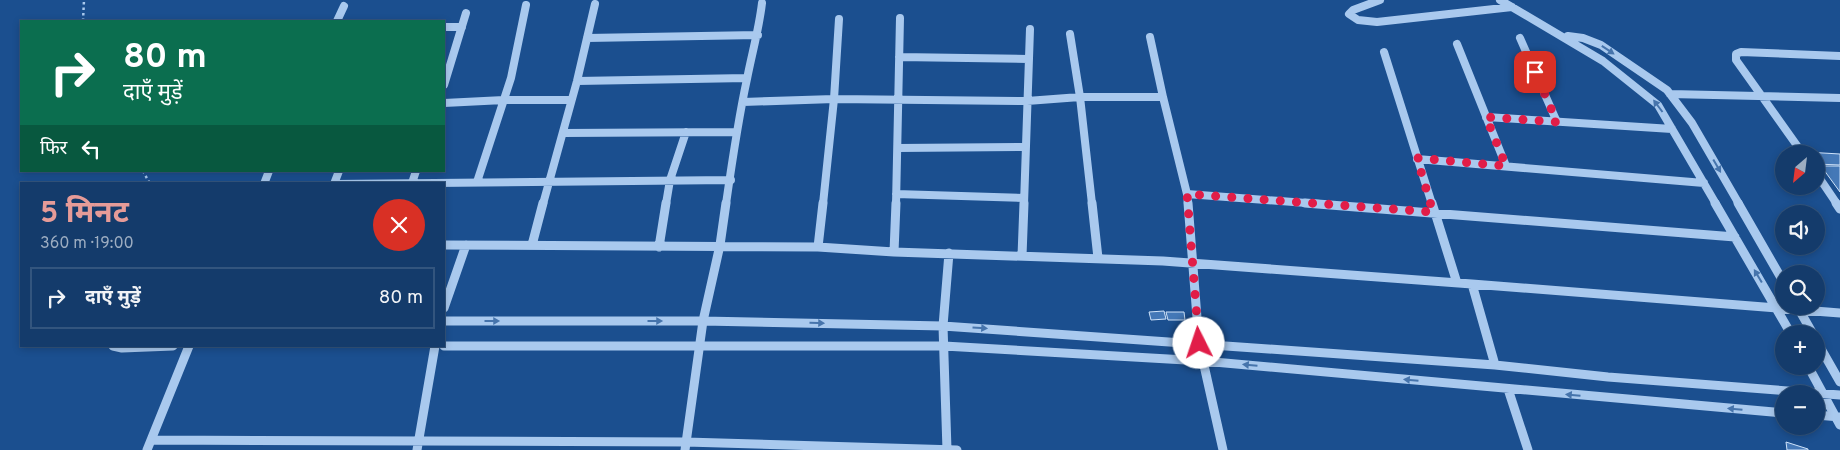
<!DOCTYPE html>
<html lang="hi">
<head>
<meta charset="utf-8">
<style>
	body { margin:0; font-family:Overpass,"Noto Sans Devanagari",sans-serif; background:#1d4271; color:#f1f3f6; height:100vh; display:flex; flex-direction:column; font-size:19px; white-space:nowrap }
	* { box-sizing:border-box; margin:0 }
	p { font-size:16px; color:#9dadc1 }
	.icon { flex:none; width:28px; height:28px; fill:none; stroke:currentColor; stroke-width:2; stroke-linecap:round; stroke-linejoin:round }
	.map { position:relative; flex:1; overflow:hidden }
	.side { position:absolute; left:20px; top:182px; width:425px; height:165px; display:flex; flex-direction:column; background:#143b6b; border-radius:0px; box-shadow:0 2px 8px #0003,0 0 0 1px #33557e }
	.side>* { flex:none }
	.hud { position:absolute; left:20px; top:20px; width:425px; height:152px; border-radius:0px; box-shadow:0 2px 8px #0003,0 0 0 1px #33557e; background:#0b6e4f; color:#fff; overflow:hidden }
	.needle { width:32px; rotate:208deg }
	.controls { position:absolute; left:1775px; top:145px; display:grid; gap:10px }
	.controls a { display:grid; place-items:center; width:50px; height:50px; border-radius:50%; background:#143b6b; box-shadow:0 2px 8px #0003,0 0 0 1px #33557e; font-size:25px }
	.pin { position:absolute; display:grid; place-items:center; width:42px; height:42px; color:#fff; margin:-21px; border-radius:10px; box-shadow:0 2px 8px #0006 }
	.me { position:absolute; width:55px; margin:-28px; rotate:356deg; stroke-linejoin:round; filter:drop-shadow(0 0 4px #0008) }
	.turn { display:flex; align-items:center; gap:18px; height:105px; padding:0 20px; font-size:22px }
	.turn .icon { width:65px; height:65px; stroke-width:2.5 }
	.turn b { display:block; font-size:35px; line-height:42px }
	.then { display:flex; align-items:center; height:48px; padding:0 20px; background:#0003; gap:10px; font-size:19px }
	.round { display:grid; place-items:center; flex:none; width:52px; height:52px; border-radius:26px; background:#1d4271 }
	.headline { display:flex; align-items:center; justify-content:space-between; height:85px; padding:0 20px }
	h1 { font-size:30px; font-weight:700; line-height:38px; color:#e69b98 }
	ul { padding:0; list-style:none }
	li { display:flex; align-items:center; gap:15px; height:62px; margin:0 10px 8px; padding:0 10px; border:2px solid #33557e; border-radius:0px }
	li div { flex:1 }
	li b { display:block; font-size:19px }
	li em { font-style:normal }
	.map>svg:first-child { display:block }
	.building { fill:#4478b7; stroke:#cfe3fa }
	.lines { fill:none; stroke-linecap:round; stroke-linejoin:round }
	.path { stroke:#a9c9ee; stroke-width:2.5; stroke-dasharray:2.5 3; stroke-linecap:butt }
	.minor-far1 { stroke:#a9c9ee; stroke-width:8 }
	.minor { stroke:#a9c9ee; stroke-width:9 }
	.oneway { fill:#4674ac }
	.route { stroke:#e11d48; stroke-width:9; stroke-dasharray:0 16.2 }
</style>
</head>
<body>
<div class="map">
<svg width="1840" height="450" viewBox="0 0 1840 450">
	<rect width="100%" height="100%" fill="#1b4f8f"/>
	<path class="building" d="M 1806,152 L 1840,154 L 1840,165 L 1816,164 L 1816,154 Z
		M 1821,166 L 1840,166 L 1840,192 Z
		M 1164,311 L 1166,319 L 1151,320 L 1149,312 Z
		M 1166,312 L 1184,312 L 1185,320 L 1168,320 Z
		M 1786,442 L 1808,449 L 1808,450 L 1787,450 Z"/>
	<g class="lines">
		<path class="path" d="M 83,21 L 84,0
			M 143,171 L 150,184"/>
		<path class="minor-far1" d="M 1380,0 L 1353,10 L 1349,14 L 1358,20 L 1377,22 L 1512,7
			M 1500,0 L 1603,61 L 1658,105 L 1716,204
			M 337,21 L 344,6
			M 444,27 L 462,27
			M 1070,34 L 1080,97 L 1092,204
			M 1568,36 L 1583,38 L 1601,45 L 1667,90 L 1692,123 L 1739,204
			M 1150,37 L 1163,97
			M 587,38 L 758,35
			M 1520,38 L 1557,122
			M 1457,44 L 1506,166
			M 1384,52 L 1432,204
			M 899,57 L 1028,59
			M 577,81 L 747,78
			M 444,85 L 466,13
			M 1670,94 L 1840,98
			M 743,102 L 834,99 L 1027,101 L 1080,97 L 1163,97 L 1187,194 L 1188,204
			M 444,103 L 504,100 L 571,100
			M 1486,117 L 1672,129
			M 563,133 L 737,132
			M 898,148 L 1026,147
			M 1803,154 L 1736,60 L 1736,54 L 1741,52 L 1840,56
			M 1417,159 L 1704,183
			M 1816,173 L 1837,204
			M 477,182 L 511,78 L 526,5
			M 412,183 L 416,171
			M 264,184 L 269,171
			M 334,184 L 731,180
			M 334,184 L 339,171
			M 896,194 L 1024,198
			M 1187,194 L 1320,204
			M 543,204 L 577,81 L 595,4
			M 666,204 L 670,180 L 686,132
			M 726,204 C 732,162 738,120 747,79 C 752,53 759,29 762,3
			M 823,204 L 834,99 L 839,19
			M 896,204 L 900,18
			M 1024,204 L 1030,29"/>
		<path class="minor" d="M 1092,203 L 1098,258
			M 1188,203 L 1199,343 L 1223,450
			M 1305,203 L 1735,237
			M 1432,203 L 1457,283
			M 1715,203 L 1791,334
			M 1738,203 L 1784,283
			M 1836,203 L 1840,209
			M 444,245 L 818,247 L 894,252 L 1163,261 L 1472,284 L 1495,365
			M 532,245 L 543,203
			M 659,247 L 666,203
			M 818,247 L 823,203
			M 894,252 L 896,203
			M 1022,256 L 1024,203
			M 1472,284 L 1840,313
			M 1797,306 L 1813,334
			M 444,308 L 466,245
			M 444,321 L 703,321 L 943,326 L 1495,365 L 1608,377 L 1840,395
			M 1816,340 L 1840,382
			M 113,346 L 122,348 L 173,346
			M 444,346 L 944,346 L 1203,361 L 1784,413
			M 1808,366 L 1840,425
			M 1508,389 L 1528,450
			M 1816,415 L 1840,417
			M 152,440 L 686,442 L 957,450
			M 147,450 L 189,346
			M 417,450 L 435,346
			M 685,450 L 703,321 L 720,245 L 726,203
			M 947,450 L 943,326 L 949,253"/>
	</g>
	<defs><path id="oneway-solid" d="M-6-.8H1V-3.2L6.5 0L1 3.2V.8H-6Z" transform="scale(1.25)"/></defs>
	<g class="oneway">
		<use href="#oneway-solid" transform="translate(1608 50) rotate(34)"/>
		<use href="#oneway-solid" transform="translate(1658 106) rotate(-127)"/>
		<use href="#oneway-solid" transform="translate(1717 166) rotate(60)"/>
		<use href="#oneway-solid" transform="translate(1758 276) rotate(-121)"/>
		<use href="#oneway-solid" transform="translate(492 321)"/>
		<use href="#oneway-solid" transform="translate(655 321)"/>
		<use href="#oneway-solid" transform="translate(817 323) rotate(1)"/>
		<use href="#oneway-solid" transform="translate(980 328) rotate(4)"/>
		<use href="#oneway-solid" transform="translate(1250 365) rotate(-175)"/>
		<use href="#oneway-solid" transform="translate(1411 380) rotate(-175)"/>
		<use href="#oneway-solid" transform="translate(1573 395) rotate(-175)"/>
		<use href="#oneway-solid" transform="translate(1735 409) rotate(-175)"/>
	</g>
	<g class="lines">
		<path class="route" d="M 1199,343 L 1187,194 L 1433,212 L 1417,158 L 1506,166 L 1486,117 L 1557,122 L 1535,72"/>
	</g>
</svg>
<div class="controls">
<a><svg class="needle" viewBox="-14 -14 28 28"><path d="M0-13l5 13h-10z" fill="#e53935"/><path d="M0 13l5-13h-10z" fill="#9dadc1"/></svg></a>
<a><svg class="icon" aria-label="sound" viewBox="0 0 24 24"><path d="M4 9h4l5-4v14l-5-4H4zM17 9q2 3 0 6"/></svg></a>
<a><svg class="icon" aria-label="search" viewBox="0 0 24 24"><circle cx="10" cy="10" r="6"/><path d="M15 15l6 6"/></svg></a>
<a>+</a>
<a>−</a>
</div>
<div class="pin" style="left:1535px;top:72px;background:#d93025"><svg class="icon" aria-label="arrive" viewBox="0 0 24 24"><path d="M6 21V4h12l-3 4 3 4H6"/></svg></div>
<svg class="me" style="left:1199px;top:343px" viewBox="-20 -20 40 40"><circle r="19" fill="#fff"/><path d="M0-13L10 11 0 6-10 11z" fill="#e11d48"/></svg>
<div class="hud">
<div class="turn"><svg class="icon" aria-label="right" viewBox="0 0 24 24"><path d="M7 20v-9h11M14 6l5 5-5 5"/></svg><div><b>80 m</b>दाएँ मुड़ें</div></div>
<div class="then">फिर<svg class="icon" aria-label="left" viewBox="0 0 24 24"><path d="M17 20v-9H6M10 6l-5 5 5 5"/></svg></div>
</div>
<section class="side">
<div class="headline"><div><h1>5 मिनट</h1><p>360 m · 19:00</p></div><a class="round" style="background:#d93025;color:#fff"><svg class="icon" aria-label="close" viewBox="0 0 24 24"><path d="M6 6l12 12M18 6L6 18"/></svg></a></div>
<ul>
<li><svg class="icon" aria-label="right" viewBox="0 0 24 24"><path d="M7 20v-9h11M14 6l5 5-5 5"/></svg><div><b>दाएँ मुड़ें</b></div><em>80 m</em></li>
</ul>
</section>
</div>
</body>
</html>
